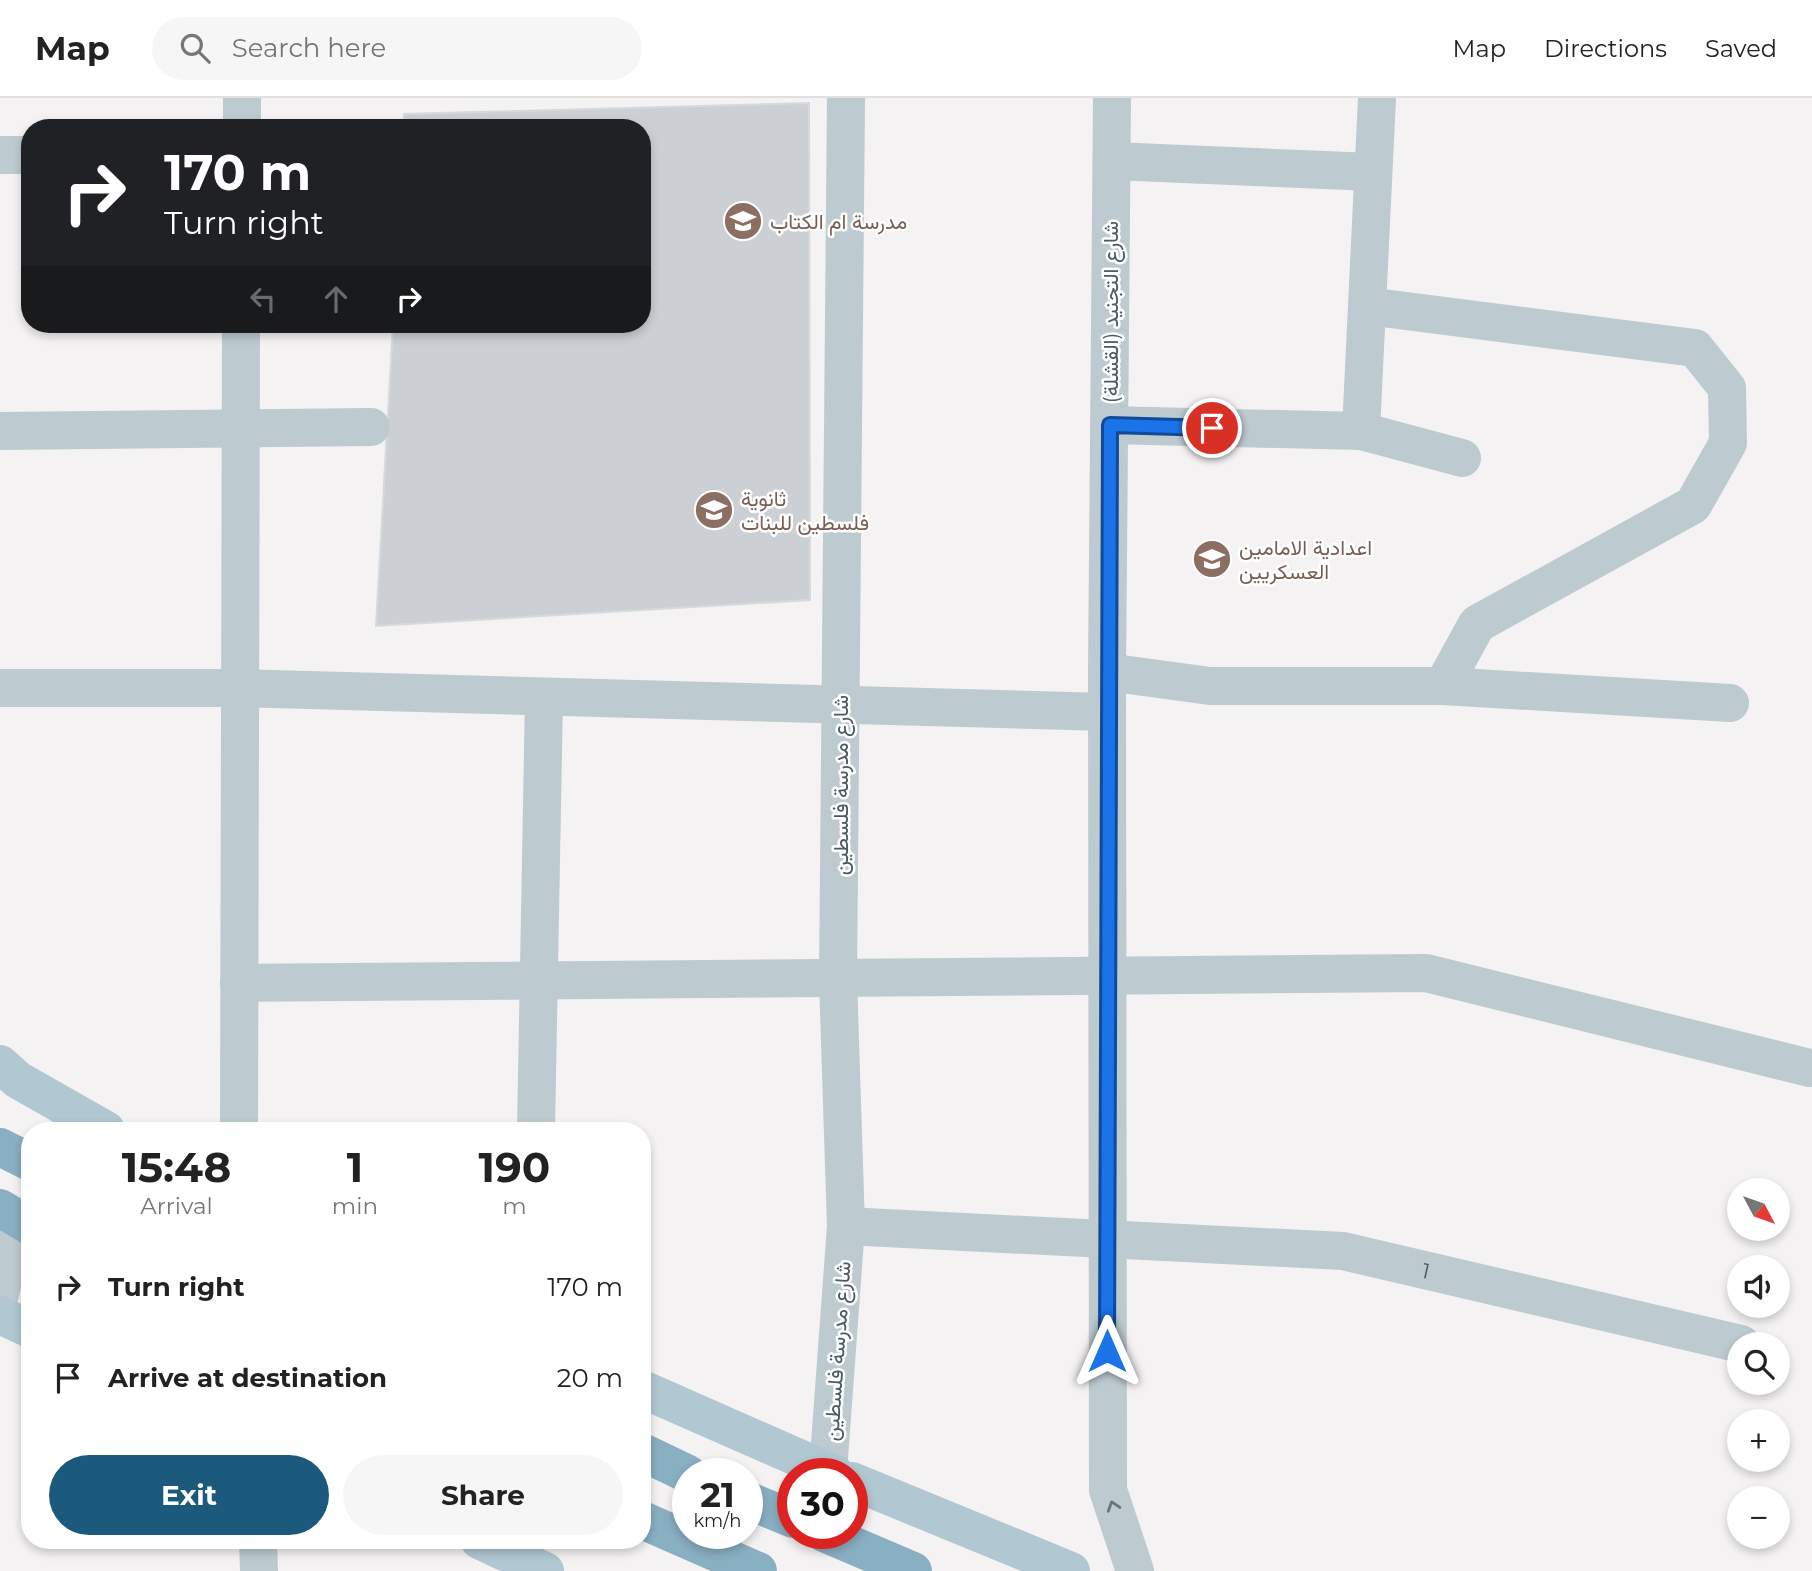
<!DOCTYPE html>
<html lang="en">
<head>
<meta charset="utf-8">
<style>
	body { margin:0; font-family:Montserrat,Vazirmatn,sans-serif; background:#f6f6f6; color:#222; height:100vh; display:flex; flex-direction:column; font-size:26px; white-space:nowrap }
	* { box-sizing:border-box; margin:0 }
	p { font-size:23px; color:#767676 }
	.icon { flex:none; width:38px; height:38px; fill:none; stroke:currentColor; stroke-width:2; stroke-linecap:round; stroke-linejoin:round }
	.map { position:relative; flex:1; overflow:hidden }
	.panel { position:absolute; left:21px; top:1024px; width:630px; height:427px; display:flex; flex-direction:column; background:#fff; border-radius:28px; box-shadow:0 4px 10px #0003 }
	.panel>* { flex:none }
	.guide { position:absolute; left:21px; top:21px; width:630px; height:214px; border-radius:28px; box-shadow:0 4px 10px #0003; background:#202124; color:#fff; overflow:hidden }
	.needle { width:46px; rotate:131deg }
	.buttons { position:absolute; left:1727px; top:1080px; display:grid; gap:14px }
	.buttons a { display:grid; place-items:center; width:63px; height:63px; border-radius:50%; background:#fff; box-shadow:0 4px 10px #0003; font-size:35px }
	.speed { position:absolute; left:672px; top:1360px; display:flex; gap:14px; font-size:35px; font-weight:700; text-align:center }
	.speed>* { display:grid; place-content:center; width:91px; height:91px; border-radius:50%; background:#fff; box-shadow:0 4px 10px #0003; line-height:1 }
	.speed small { font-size:18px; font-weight:400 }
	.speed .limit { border:10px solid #d22; background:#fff; color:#111 }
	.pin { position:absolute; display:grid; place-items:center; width:60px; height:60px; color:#fff; margin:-30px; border:4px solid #fff; border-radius:50%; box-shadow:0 2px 7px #0007 }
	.me { position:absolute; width:77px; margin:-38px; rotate:0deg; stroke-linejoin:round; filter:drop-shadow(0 0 5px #0008) }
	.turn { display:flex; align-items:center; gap:24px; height:147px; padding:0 28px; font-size:32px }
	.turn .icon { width:91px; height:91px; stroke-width:2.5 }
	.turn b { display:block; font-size:49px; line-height:60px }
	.lanes { display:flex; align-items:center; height:66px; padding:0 28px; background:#0003; justify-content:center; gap:35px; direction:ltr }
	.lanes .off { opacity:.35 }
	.eta { display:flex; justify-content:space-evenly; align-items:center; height:119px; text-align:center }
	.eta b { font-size:42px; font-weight:700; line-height:49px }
	.cta { display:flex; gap:14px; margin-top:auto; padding:14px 28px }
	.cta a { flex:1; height:80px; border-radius:42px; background:#1b597d; color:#fff; font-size:28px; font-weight:700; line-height:80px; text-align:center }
	.cta a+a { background:#f6f6f6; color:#222 }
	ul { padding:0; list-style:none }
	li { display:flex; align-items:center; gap:21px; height:91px; padding:0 28px }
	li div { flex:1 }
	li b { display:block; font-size:26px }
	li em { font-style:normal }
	header { display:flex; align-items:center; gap:42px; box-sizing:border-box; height:98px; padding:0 35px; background:#fff; border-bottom:2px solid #e0e0e0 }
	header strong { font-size:33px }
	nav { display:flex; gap:38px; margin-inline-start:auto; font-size:24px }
	.search { width:490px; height:63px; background:#f6f6f6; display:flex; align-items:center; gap:18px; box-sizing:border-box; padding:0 24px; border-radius:38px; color:#767676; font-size:26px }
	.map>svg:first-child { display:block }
	.building { fill:#ccd0d4; stroke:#d6dadd; stroke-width:2 }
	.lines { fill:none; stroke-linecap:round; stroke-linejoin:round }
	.minor { stroke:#bdcacf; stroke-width:38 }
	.major { stroke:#b1c7d1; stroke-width:38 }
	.highway { stroke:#89afc2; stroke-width:38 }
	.oneway { stroke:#66767c }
	.route-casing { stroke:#114b97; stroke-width:18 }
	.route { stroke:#1a73e8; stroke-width:12 }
	.labels { text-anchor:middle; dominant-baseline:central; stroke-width:5; stroke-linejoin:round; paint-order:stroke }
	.education-label { font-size:21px; fill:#785e54; stroke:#fff; text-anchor:start }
	.street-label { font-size:21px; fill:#495a61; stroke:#fff }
</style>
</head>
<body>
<header>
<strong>Map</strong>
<div class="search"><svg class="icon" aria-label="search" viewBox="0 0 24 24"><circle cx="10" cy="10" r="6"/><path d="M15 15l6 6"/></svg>Search here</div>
<nav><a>Map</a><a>Directions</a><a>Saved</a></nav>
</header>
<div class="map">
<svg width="1812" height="1473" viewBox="0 0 1812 1473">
	<rect width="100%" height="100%" fill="#f4f2f2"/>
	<path class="building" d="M 809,5 L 810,502 L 376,528 L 393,226 L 642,226 L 642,30 L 403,30 L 404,16 Z"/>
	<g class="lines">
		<g class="minor">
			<path d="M 242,0 L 242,30"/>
			<path d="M 1112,0 L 1107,574 L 1108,1392 L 1135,1473"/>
			<path d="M 0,57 L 30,57"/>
			<path d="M 1112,63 L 1373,74"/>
			<path d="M 1109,327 L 1361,333 L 1462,360"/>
			<path d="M 0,333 L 371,329"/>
			<path d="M 1361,333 L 1377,0"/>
			<path d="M 1107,574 L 1210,588 L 1443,588 L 1477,526 L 1693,407 L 1728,345 L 1727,290 L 1695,250 L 1367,208"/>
			<path d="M 1443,588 L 1730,605"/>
			<path d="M 0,590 L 240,590 L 1107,614"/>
			<path d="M 239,885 L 1426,875 L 1810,970"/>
			<path d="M 239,1032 L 241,226"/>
			<path d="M 536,1032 L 544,599"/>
			<path id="s1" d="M 846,1128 L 1343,1153 L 1741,1246"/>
			<path d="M 0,1196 L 18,1121"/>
			<path d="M 828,1373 L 846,1128 L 838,881 L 846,0"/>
			<path d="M 258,1442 L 259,1473"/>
		</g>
		<path class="major" d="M 0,966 L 18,982 L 106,1032
			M 0,1217 L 30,1231
			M 642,1291 L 835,1376
			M 852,1383 L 1071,1473
			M 479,1442 L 545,1473"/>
		<path class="highway" d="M 0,1049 L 30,1064
			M 0,1110 L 30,1128
			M 642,1354 L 688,1376
			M 747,1402 L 793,1421
			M 642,1422 L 758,1473
			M 824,1435 L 913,1473"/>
	</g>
	<defs><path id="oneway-chevron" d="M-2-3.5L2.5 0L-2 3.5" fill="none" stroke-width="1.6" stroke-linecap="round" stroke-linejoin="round" transform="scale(1.75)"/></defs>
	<use class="oneway" href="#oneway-chevron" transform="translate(1113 1408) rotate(-108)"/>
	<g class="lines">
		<g class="route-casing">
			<path id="route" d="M 1107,1253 L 1110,327 L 1212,330"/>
		</g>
		<use href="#route" class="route"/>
	</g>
	<defs>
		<g id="school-disc" transform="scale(2.0125)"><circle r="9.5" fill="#8d6e63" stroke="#fff"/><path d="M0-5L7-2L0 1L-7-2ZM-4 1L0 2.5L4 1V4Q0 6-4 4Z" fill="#fff"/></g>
	</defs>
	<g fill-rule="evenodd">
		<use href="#school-disc" x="743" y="123"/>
		<use href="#school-disc" x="714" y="412"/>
		<use href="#school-disc" x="1212" y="461"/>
	</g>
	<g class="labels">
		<g class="education-label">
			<text x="770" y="123">مدرسة ام الكتاب</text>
			<text x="741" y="400">ثانوية<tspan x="741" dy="24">فلسطين للبنات</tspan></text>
			<text x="1239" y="449">اعدادية الامامين<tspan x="1239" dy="24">العسكريين</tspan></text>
		</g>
		<g class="street-label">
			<text transform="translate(1110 214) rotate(-90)">شارع التجنيد (القشلة)</text>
			<text transform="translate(840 687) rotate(-90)">شارع مدرسة فلسطين</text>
			<text stroke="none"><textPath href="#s1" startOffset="583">1</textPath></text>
			<text transform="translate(837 1253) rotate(-86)">شارع مدرسة فلسطين</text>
		</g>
	</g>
</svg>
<div class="buttons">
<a><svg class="needle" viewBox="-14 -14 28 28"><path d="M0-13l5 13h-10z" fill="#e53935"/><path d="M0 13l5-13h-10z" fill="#767676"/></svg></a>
<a><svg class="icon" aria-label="sound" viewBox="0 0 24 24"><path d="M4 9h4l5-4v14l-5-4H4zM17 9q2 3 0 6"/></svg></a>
<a><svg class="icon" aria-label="search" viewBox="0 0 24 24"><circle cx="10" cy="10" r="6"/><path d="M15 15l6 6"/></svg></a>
<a>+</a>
<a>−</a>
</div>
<div class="speed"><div>21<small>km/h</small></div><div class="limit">30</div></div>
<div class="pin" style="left:1212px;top:330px;background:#d93025"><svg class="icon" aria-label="arrive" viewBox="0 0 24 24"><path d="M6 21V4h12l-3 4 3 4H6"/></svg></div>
<svg class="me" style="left:1107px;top:1253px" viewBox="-20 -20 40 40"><path d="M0-17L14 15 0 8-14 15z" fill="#1a73e8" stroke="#fff" stroke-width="4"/></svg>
<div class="guide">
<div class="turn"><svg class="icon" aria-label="right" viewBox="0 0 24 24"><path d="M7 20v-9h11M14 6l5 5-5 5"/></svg><div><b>170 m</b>Turn right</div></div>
<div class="lanes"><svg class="icon off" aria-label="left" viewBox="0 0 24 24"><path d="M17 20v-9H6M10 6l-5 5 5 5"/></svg><svg class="icon off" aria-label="ahead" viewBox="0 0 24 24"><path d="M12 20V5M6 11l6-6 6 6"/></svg><svg class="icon" aria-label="right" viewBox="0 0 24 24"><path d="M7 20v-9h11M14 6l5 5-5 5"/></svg></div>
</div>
<section class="panel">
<div class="eta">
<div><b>15:48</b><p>Arrival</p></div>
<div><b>1</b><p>min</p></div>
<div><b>190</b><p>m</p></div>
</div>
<ul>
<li><svg class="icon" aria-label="right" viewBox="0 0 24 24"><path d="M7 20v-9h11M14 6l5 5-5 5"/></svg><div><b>Turn right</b></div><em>170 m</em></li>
<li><svg class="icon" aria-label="arrive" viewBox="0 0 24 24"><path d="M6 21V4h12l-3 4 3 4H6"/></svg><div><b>Arrive at destination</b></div><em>20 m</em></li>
</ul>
<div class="cta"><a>Exit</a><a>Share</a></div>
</section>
</div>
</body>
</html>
